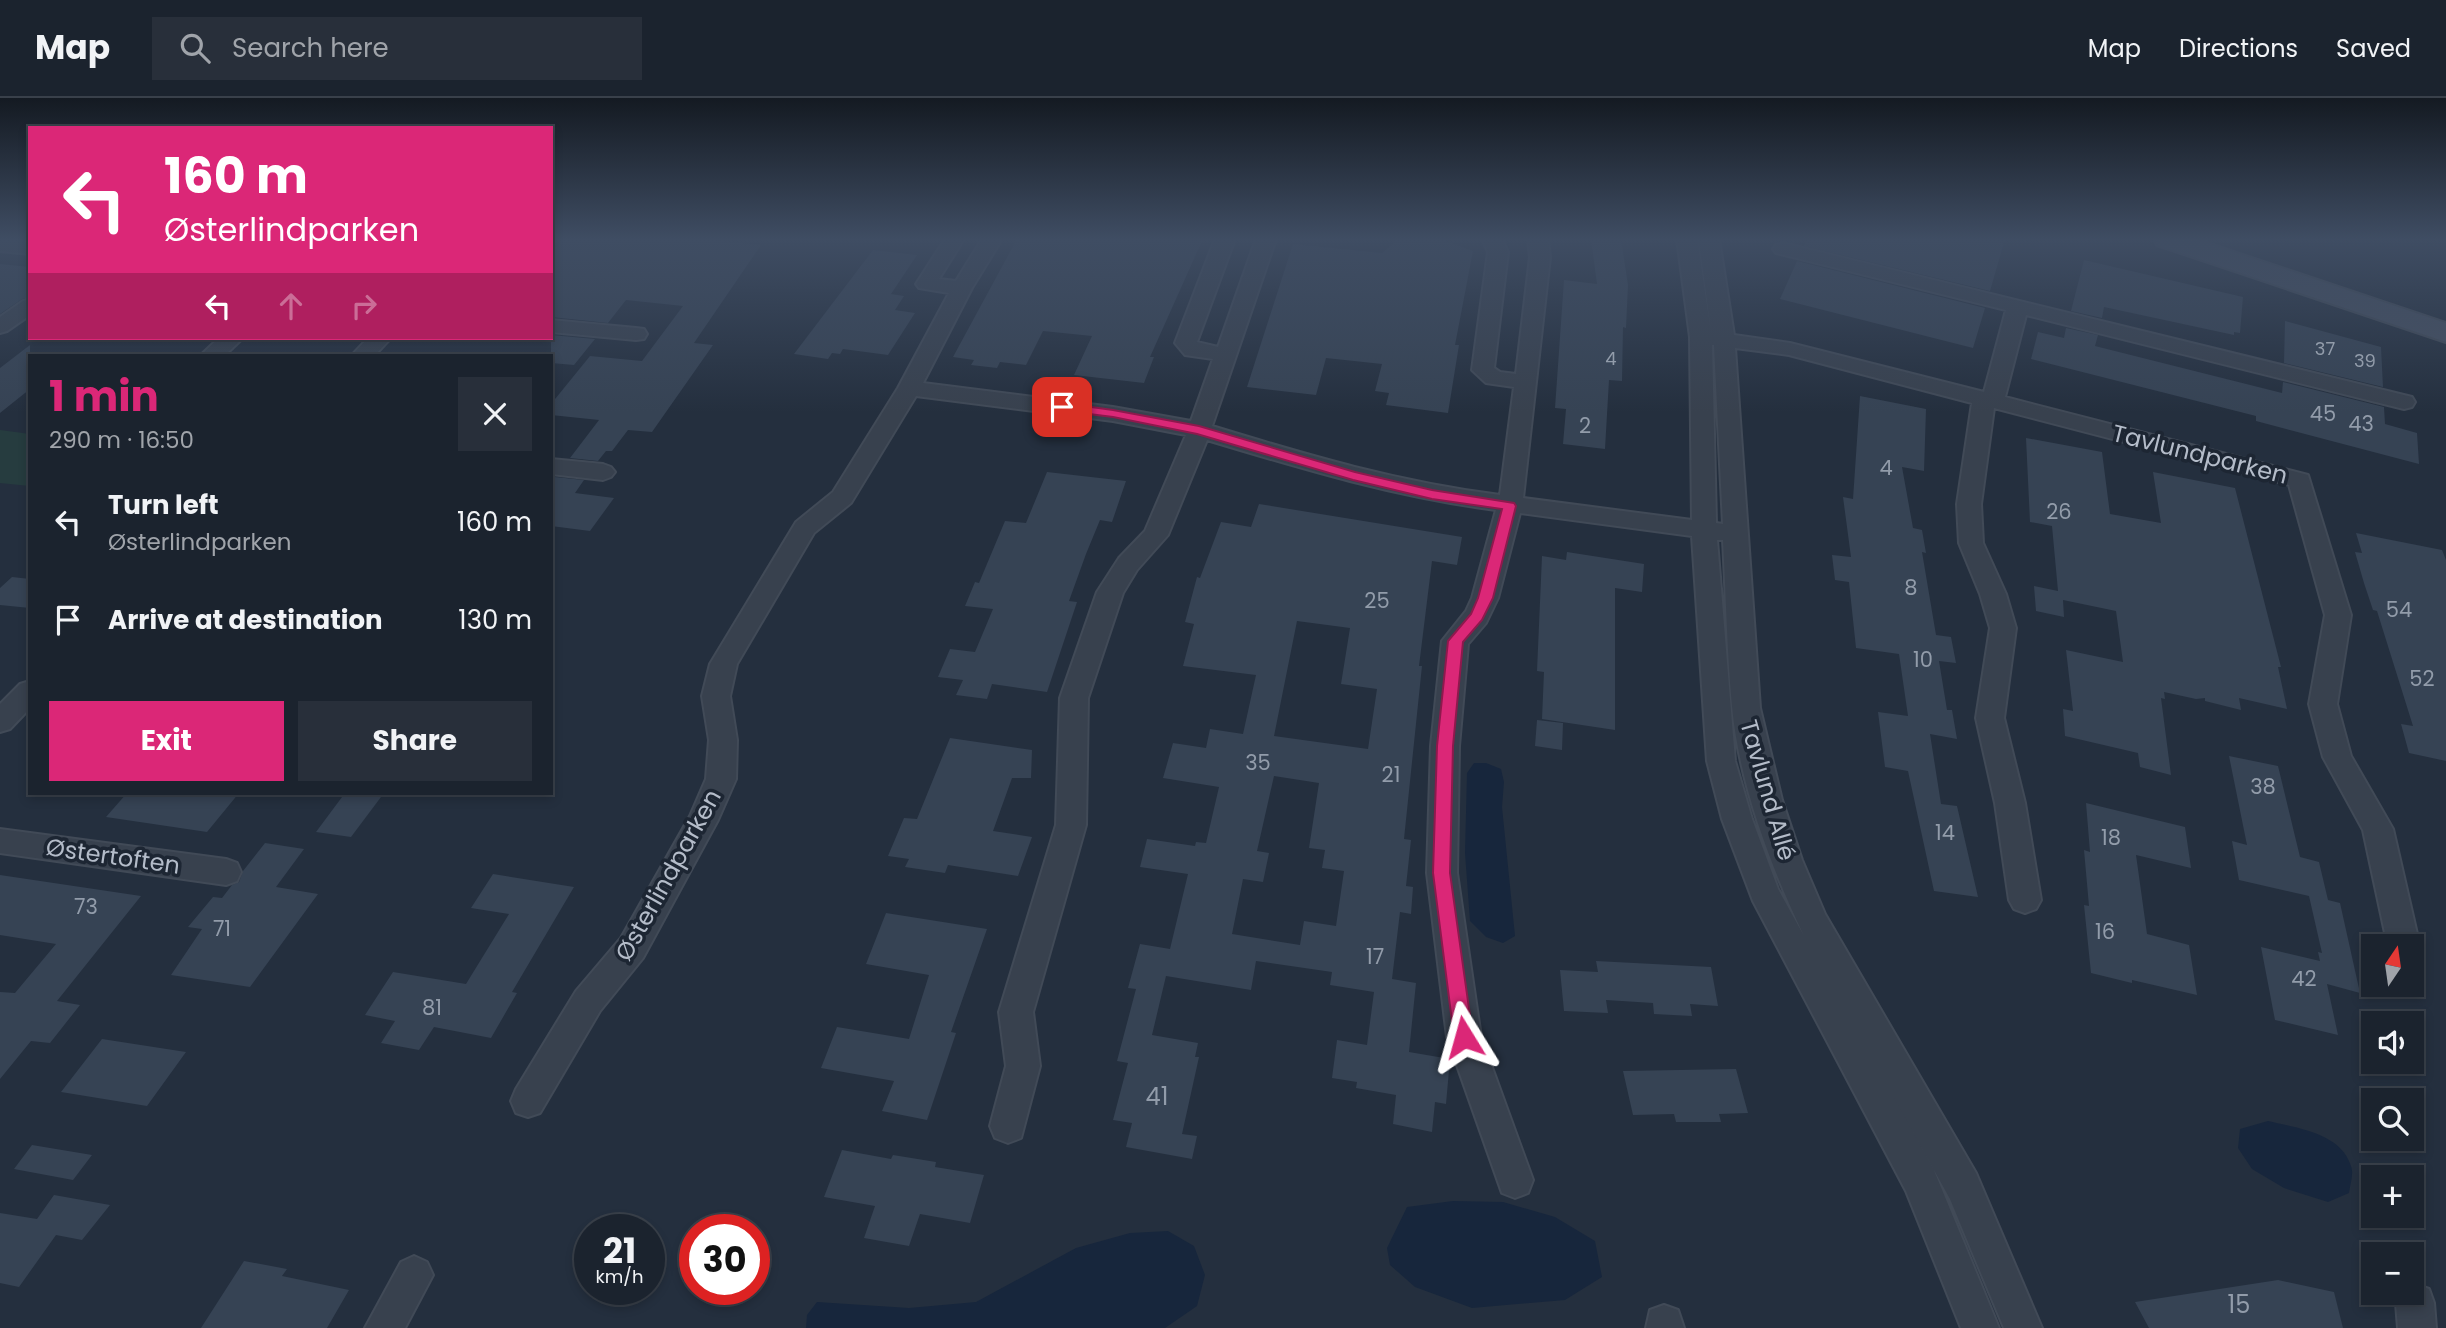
<!DOCTYPE html>
<html lang="en">
<head>
<meta charset="utf-8">
<style>
	body { margin:0; font-family:Poppins,sans-serif; background:#282f3a; color:#f1f3f6; height:100vh; display:flex; flex-direction:column; font-size:26px; white-space:nowrap }
	* { box-sizing:border-box; margin:0 }
	p { font-size:23px; color:#a0a4aa }
	.icon { flex:none; width:38px; height:38px; fill:none; stroke:currentColor; stroke-width:2; stroke-linecap:round; stroke-linejoin:round }
	.map { position:relative; flex:1; overflow:hidden }
	.sheet { position:absolute; left:28px; top:256px; width:525px; height:441px; display:flex; flex-direction:column; background:#1b232e; border-radius:0px; box-shadow:0 4px 10px #0003,0 0 0 2px #39404a }
	.sheet>* { flex:none }
	.top-card { position:absolute; left:28px; top:28px; width:525px; height:214px; border-radius:0px; box-shadow:0 4px 10px #0003,0 0 0 2px #39404a; background:#db2777; color:#fff; overflow:hidden }
	.needle { width:46px; rotate:13deg }
	.fabs { position:absolute; left:2361px; top:836px; display:grid; gap:14px }
	.fabs a { display:grid; place-items:center; width:63px; height:63px; border-radius:0px; background:#1b232e; box-shadow:0 4px 10px #0003,0 0 0 2px #39404a; font-size:35px }
	.speed { position:absolute; left:574px; top:1116px; display:flex; gap:14px; font-size:35px; font-weight:700; text-align:center }
	.speed>* { display:grid; place-content:center; width:91px; height:91px; border-radius:50%; background:#1b232e; box-shadow:0 4px 10px #0003,0 0 0 2px #39404a; line-height:1 }
	.speed small { font-size:18px; font-weight:400 }
	.speed .limit { border:10px solid #d22; background:#fff; color:#111 }
	.pin { position:absolute; display:grid; place-items:center; width:60px; height:60px; color:#fff; margin:-30px; border-radius:14px; box-shadow:0 4px 10px #0006 }
	.me { position:absolute; width:77px; margin:-38px; rotate:352deg; stroke-linejoin:round; filter:drop-shadow(0 0 5px #0008) }
	.turn { display:flex; align-items:center; gap:24px; height:147px; padding:0 21px; font-size:32px }
	.turn .icon { width:91px; height:91px; stroke-width:2.5 }
	.turn b { display:block; font-size:49px; line-height:60px }
	.lanes { display:flex; align-items:center; height:66px; padding:0 21px; background:#0003; justify-content:center; gap:35px; direction:ltr }
	.lanes .off { opacity:.35 }
	.round { display:grid; place-items:center; flex:none; width:74px; height:74px; border-radius:0px; background:#282f3a }
	.overview { display:flex; align-items:center; justify-content:space-between; height:119px; padding:0 21px }
	h1 { font-size:42px; font-weight:700; line-height:52px; color:#db2777 }
	.action { display:flex; gap:14px; margin-top:auto; padding:14px 21px }
	.action a { flex:1; height:80px; border-radius:0px; background:#db2777; color:#fff; font-size:28px; font-weight:700; line-height:80px; text-align:center }
	.action a+a { background:#282f3a; color:#f1f3f6 }
	ul { padding:0; list-style:none }
	li { display:flex; align-items:center; gap:21px; height:98px; padding:0 21px }
	li div { flex:1 }
	li b { display:block; font-size:26px }
	li em { font-style:normal }
	header { display:flex; align-items:center; gap:42px; box-sizing:border-box; height:98px; padding:0 35px; background:#1b232e; border-bottom:2px solid #39404a }
	header strong { font-size:33px }
	nav { display:flex; gap:38px; margin-inline-start:auto; font-size:24px }
	.search { width:490px; height:63px; background:#282f3a; display:flex; align-items:center; gap:18px; box-sizing:border-box; padding:0 24px; border-radius:0px; color:#a0a4aa; font-size:26px }
	.map>svg:first-child { display:block }
	.green { fill:#263c3f }
	.water { fill:#17263c }
	.building { fill:#364354; fill-rule:evenodd }
	.lines { fill:none; stroke-linecap:round; stroke-linejoin:round }
	.street-casing { stroke:#414a57; stroke-width:4 }
	.secondary-casing { stroke:#414a57; stroke-width:4 }
	.street { fill:#38414e; fill-rule:evenodd }
	.secondary { fill:#465061; fill-rule:evenodd }
	.route { fill:#db2777; stroke:#8e194d; stroke-width:2 }
	.labels { text-anchor:middle; dominant-baseline:central; stroke-width:7; stroke-linejoin:round; paint-order:stroke }
	.far-number-label { font-size:18px; fill:#929caa }
	.number-label { font-size:21px; fill:#929caa }
	.street-label { font-size:24px; fill:#b4bcc9; stroke:#1d2633 }
	.near-number-label { font-size:24px; fill:#929caa }
</style>
</head>
<body>
<header>
<strong>Map</strong>
<div class="search"><svg class="icon" aria-label="search" viewBox="0 0 24 24"><circle cx="10" cy="10" r="6"/><path d="M15 15l6 6"/></svg>Search here</div>
<nav><a>Map</a><a>Directions</a><a>Saved</a></nav>
</header>
<div class="map">
<svg width="2446" height="1230" viewBox="0 0 2446 1230">
	<rect width="100%" height="100%" fill="#242f3e"/>
	<path class="green" d="M 0,332 L 30,336 L 30,388 L 0,385 Z"/>
	<path class="water" d="M 1474,665 L 1486,665 L 1501,671 L 1504,684 L 1502,709 L 1515,838 L 1503,845 L 1486,839 L 1470,823 L 1465,755 L 1467,675 Z
		M 2268,1023 C 2297,1030 2341,1035 2351,1068 C 2354,1076 2350,1087 2349,1095 L 2328,1104 L 2284,1090 L 2252,1071 L 2238,1050 L 2240,1031 Z
		M 1453,1103 L 1503,1104 L 1555,1119 L 1595,1143 L 1602,1179 L 1565,1202 L 1472,1210 L 1415,1189 L 1390,1167 L 1387,1150 L 1407,1109 Z
		M 1168,1133 L 1194,1148 L 1205,1177 L 1197,1208 L 1165,1230 L 806,1230 L 807,1217 L 817,1204 L 909,1210 L 976,1204 L 1076,1150 L 1130,1135 Z"/>
	<path class="building" d="M 562,141 L 699,141 L 761,147 L 694,245 L 713,247 L 652,334 L 628,332 L 612,353 L 606,353 L 598,363 L 570,360 L 599,322 L 551,317 L 551,306 L 590,258 L 642,263 L 683,208 L 626,202 L 608,225 L 551,219 L 551,155 Z
		M 1017,141 L 1202,143 L 1150,259 L 1154,259 L 1144,285 L 1074,277 L 1092,238 L 1043,233 L 1026,267 L 1000,264 L 997,270 L 971,267 L 974,262 L 953,259 Z
		M 1398,141 L 1440,141 L 1473,153 L 1455,247 L 1459,247 L 1448,315 L 1386,307 L 1389,295 L 1375,293 L 1382,266 L 1326,260 L 1316,297 L 1247,289 L 1293,146 L 1382,155 Z
		M 1591,141 L 1621,141 L 1628,187 L 1626,230 L 1623,229 L 1622,283 L 1609,282 L 1605,351 L 1563,346 L 1566,311 L 1555,310 L 1564,182 L 1597,186 Z
		M 1807,141 L 2005,141 L 1990,193 L 1804,148 Z
		M 873,152 L 917,157 L 891,196 L 904,198 L 895,212 L 915,215 L 888,257 L 843,251 L 840,256 L 832,255 L 828,261 L 794,256 Z
		M 2084,162 L 2243,199 L 2240,235 L 2234,234 L 2234,237 L 2104,209 L 2102,220 L 2071,213 Z
		M 1797,163 L 1985,210 L 1973,250 L 1780,201 Z
		M 0,166 L 30,169 L 30,199 L 22,201 L 0,216 Z
		M 2285,223 L 2381,249 L 2383,289 L 2284,265 Z
		M 2066,230 L 2098,237 L 2095,248 L 2282,295 L 2283,284 L 2384,309 L 2385,326 L 2417,335 L 2419,366 L 2256,323 L 2256,318 L 2031,261 L 2038,234 L 2064,240 Z
		M 551,237 L 595,241 L 574,267 L 551,265 Z
		M 30,247 L 30,291 L 0,315 L 0,270 Z
		M 1860,298 L 1926,311 L 1924,373 L 1902,369 L 1913,430 L 1922,432 L 1926,455 L 1922,454 L 1936,537 L 1951,539 L 1956,565 L 1939,563 L 1947,612 L 1952,612 L 1957,641 L 1930,636 L 1941,706 L 1957,708 L 1978,799 L 1934,793 L 1908,673 L 1885,669 L 1878,614 L 1908,618 L 1899,556 L 1856,550 L 1849,484 L 1835,482 L 1832,457 L 1851,459 L 1843,399 L 1853,401 Z
		M 2026,340 L 2102,354 L 2110,416 L 2161,425 L 2153,374 L 2235,390 L 2281,569 L 2278,569 L 2287,611 L 2239,600 L 2241,612 L 2205,603 L 2205,600 L 2196,601 L 2164,594 L 2165,601 L 2161,600 L 2171,677 L 2140,669 L 2138,655 L 2065,638 L 2063,611 L 2073,613 L 2066,552 L 2123,564 L 2116,513 L 2063,502 L 2064,519 L 2036,513 L 2034,488 L 2058,493 L 2052,428 L 2030,424 Z
		M 1047,374 L 1126,383 L 1112,424 L 1100,422 L 1086,456 L 1069,503 L 1077,504 L 1047,594 L 992,586 L 987,601 L 956,597 L 963,582 L 938,579 L 950,551 L 975,554 L 993,511 L 965,508 L 975,484 L 979,485 L 1005,423 L 1026,425 Z
		M 555,379 L 584,382 L 575,395 L 614,400 L 590,433 L 551,428 L 551,384 Z
		M 1259,406 L 1462,439 L 1457,467 L 1432,463 L 1419,568 L 1422,568 L 1404,741 L 1411,742 L 1406,788 L 1413,789 L 1411,816 L 1400,814 L 1392,881 L 1416,885 L 1409,954 L 1450,961 L 1446,1006 L 1435,1004 L 1432,1034 L 1393,1026 L 1396,997 L 1356,990 L 1357,984 L 1332,980 L 1337,942 L 1367,947 L 1374,894 L 1330,887 L 1332,874 L 1256,863 L 1251,892 L 1166,878 L 1152,937 L 1198,945 L 1195,959 L 1199,959 L 1182,1036 L 1197,1038 L 1192,1061 L 1126,1049 L 1132,1025 L 1113,1022 L 1128,965 L 1117,963 L 1136,891 L 1128,890 L 1140,846 L 1170,851 L 1188,776 L 1140,769 L 1147,741 L 1195,748 L 1196,744 L 1206,745 L 1219,689 L 1163,680 L 1173,645 L 1206,650 L 1210,631 L 1243,636 L 1256,577 L 1183,568 L 1194,526 L 1185,524 L 1197,479 L 1200,480 L 1221,424 L 1251,429 ZM 1297,523 L 1350,530 L 1341,586 L 1377,591 L 1368,651 L 1274,638 ZM 1274,678 L 1319,685 L 1309,750 L 1325,752 L 1322,770 L 1344,773 L 1336,828 L 1304,823 L 1300,847 L 1232,836 L 1243,781 L 1263,784 L 1269,755 L 1257,753 Z
		M 2356,435 L 2442,452 L 2446,462 L 2446,663 L 2409,655 L 2401,626 L 2413,628 L 2377,513 L 2373,512 L 2364,485 L 2355,454 L 2362,455 Z
		M 1567,454 L 1644,466 L 1642,494 L 1615,490 L 1615,632 L 1542,621 L 1544,574 L 1537,573 L 1542,458 L 1566,462 Z
		M 12,479 L 30,481 L 30,510 L 0,507 L 0,490 Z
		M 1537,622 L 1563,625 L 1562,652 L 1535,648 Z
		M 950,640 L 1032,652 L 1031,680 L 1012,680 L 993,733 L 1032,739 L 1018,778 L 948,767 L 945,775 L 905,769 L 909,761 L 888,758 L 904,720 L 917,721 Z
		M 2229,658 L 2278,668 L 2300,759 L 2319,764 L 2328,802 L 2340,805 L 2360,895 L 2327,886 L 2338,937 L 2275,922 L 2261,849 L 2320,863 L 2318,854 L 2322,855 L 2309,798 L 2239,782 L 2232,743 L 2247,747 Z
		M 127,695 L 239,695 L 207,734 L 106,719 Z
		M 345,695 L 384,695 L 351,739 L 316,734 Z
		M 2086,705 L 2185,729 L 2191,770 L 2136,757 L 2147,836 L 2189,847 L 2197,897 L 2132,882 L 2132,885 L 2091,875 L 2084,807 L 2089,808 L 2084,752 L 2090,754 Z
		M 265,745 L 304,751 L 276,789 L 318,796 L 250,889 L 171,877 L 202,831 L 188,829 L 213,799 L 222,800 L 232,787 L 239,784 L 243,773 Z
		M 493,776 L 574,789 L 512,894 L 517,895 L 491,940 L 434,929 L 419,952 L 381,945 L 395,923 L 365,917 L 393,874 L 466,886 L 509,816 L 471,810 Z
		M 0,777 L 141,798 L 57,903 L 80,907 L 50,945 L 31,943 L 0,981 L 0,894 L 15,895 L 56,846 L 0,837 Z
		M 886,815 L 987,831 L 951,934 L 956,935 L 927,1022 L 882,1013 L 894,983 L 821,970 L 837,929 L 909,941 L 929,877 L 866,866 Z
		M 1596,863 L 1711,869 L 1718,908 L 1690,906 L 1692,918 L 1654,916 L 1653,905 L 1606,902 L 1608,915 L 1564,913 L 1560,872 L 1598,874 Z
		M 102,941 L 186,954 L 147,1008 L 61,994 Z
		M 1736,971 L 1748,1015 L 1719,1016 L 1721,1024 L 1676,1024 L 1674,1016 L 1633,1017 L 1623,973 Z
		M 32,1047 L 92,1057 L 73,1082 L 14,1071 Z
		M 842,1052 L 891,1061 L 893,1057 L 936,1064 L 935,1069 L 984,1077 L 970,1125 L 920,1116 L 909,1148 L 864,1140 L 875,1108 L 824,1099 Z
		M 54,1097 L 110,1107 L 82,1142 L 56,1137 L 19,1189 L 0,1185 L 0,1115 L 37,1121 Z
		M 244,1163 L 287,1171 L 282,1178 L 349,1192 L 327,1230 L 201,1230 Z
		M 2278,1182 L 2334,1194 L 2343,1230 L 2149,1230 L 2135,1204 Z"/>
	<g class="lines">
		<g class="street-casing">
			<path id="street" d="M 0,141 L 30,144 L 30,156 L 0,153 Z
				M 945,141 L 964,141 L 939,181 L 956,183 L 982,141 L 1002,141 L 972,190 L 923,285 L 1113,309 L 1191,323 L 1213,261 L 1185,257 L 1175,245 L 1215,141 L 1235,141 L 1197,244 L 1218,249 L 1256,141 L 1276,141 L 1212,328 C 1310,358 1398,384 1500,397 L 1514,289 L 1486,285 L 1472,272 L 1488,154 L 1482,141 L 1502,141 L 1508,154 L 1494,270 L 1500,274 L 1516,276 L 1530,159 L 1528,141 L 1548,141 L 1550,159 L 1523,400 L 1692,422 L 1690,239 L 1677,141 L 1697,141 L 1711,234 L 1699,141 L 1719,141 L 1734,237 L 1790,245 L 1984,294 L 2006,212 L 1776,155 L 1773,151 L 1776,147 L 1783,145 L 2412,299 L 2415,304 L 2412,309 L 2404,311 L 2026,217 L 2005,299 L 2308,377 L 2351,517 L 2337,606 L 2351,658 L 2393,731 L 2420,849 L 2415,859 L 2412,860 L 2412,849 L 2388,849 L 2363,732 L 2323,659 L 2309,606 L 2325,517 L 2289,387 L 1994,310 L 1981,406 L 1983,445 L 2006,496 L 2016,530 L 2004,620 L 2025,705 L 2041,802 L 2036,811 L 2025,815 L 2014,811 L 2009,802 L 1995,705 L 1976,620 L 1990,530 L 1980,496 L 1959,445 L 1957,406 L 1972,305 L 1789,257 L 1735,250 L 1760,610 L 1782,702 L 1802,762 L 1825,816 L 1976,1075 L 2042,1230 L 2004,1230 L 1950,1101 L 1887,987 L 1933,1070 L 1999,1230 L 1961,1230 L 1906,1093 L 1753,803 L 1722,721 L 1707,663 L 1692,438 L 1520,415 L 1498,500 L 1486,525 L 1468,546 L 1459,648 L 1457,775 L 1481,939 L 1533,1082 L 1528,1095 L 1515,1100 L 1502,1095 L 1447,939 L 1427,775 L 1431,648 L 1442,543 L 1466,513 L 1472,500 L 1496,412 C 1396,399 1303,371 1207,342 L 1168,437 L 1137,472 L 1123,495 L 1088,600 L 1086,727 L 1033,914 L 1040,968 L 1021,1040 L 1008,1045 L 995,1040 L 990,1028 L 1006,968 L 999,914 L 1056,727 L 1060,600 L 1097,494 L 1119,460 L 1145,433 L 1186,337 L 1113,323 L 916,298 L 851,405 L 814,435 L 737,566 L 730,598 L 737,642 L 736,681 L 718,722 L 643,860 L 600,913 L 540,1015 L 528,1019 L 516,1015 L 511,1003 L 516,991 L 576,893 L 621,840 L 690,718 L 706,681 L 709,642 L 702,598 L 710,566 L 796,424 L 833,394 L 898,290 L 949,195 L 919,190 L 916,186 ZM 1712,247 L 1714,247 L 1723,426 L 1716,425 ZM 1717,442 L 1723,442 C 1726,497 1727,553 1732,608 C 1739,685 1771,769 1804,838 L 1778,791 L 1752,721 L 1735,663 Z
				M 30,201 L 30,217 L 7,233 L 0,235 L 0,219 L 23,203 Z
				M 551,222 L 636,230 L 644,231 L 647,236 L 644,241 L 636,242 L 551,234 Z
				M 219,240 L 243,240 L 225,257 L 201,257 Z
				M 368,240 L 391,240 L 375,257 L 352,257 Z
				M 551,361 L 603,366 L 611,369 L 615,374 L 611,379 L 603,382 L 551,376 Z
				M 30,583 L 30,610 L 10,631 L 0,634 L 0,606 L 20,586 Z
				M 0,731 L 226,761 L 237,765 L 241,774 L 237,783 L 226,787 L 0,755 Z
				M 414,1158 L 427,1164 L 433,1177 L 405,1230 L 365,1230 L 401,1164 Z
				M 2415,1186 L 2429,1191 L 2434,1205 L 2436,1230 L 2398,1230 L 2396,1205 L 2400,1195 L 2412,1195 L 2412,1187 Z
				M 1664,1207 L 1678,1212 L 1684,1230 L 1646,1230 L 1650,1212 Z"/>
		</g>
		<g class="secondary-casing">
			<path id="secondary" d="M 2154,141 L 2195,141 L 2446,225 L 2446,244 L 2157,147 Z"/>
		</g>
		<use href="#street" class="street"/>
		<use href="#secondary" class="secondary"/>
	</g>
	<linearGradient id="sky" x2="0" y2="1"><stop stop-color="#141a22"/><stop offset="0.45" stop-color="#3f4d63"/><stop offset="1" stop-color="#3f4d63" stop-opacity="0"/></linearGradient>
	<rect width="2446" height="314" fill="url(#sky)"/>
	<path class="route" d="M 1062,305 L 1113,312 L 1199,328 L 1355,374 L 1432,392 L 1514,405 L 1516,408 L 1493,500 L 1482,522 L 1463,544 L 1453,648 L 1450,775 L 1473,939 L 1470,945 L 1464,948 L 1457,945 L 1454,939 L 1433,775 L 1437,648 L 1448,543 L 1471,516 L 1478,500 L 1502,411 L 1432,401 L 1353,382 L 1197,336 L 1113,319 L 1057,312 L 1057,306 Z"/>
	<g class="labels">
		<g class="far-number-label">
			<text x="2325" y="250">37</text>
			<text x="1611" y="260">4</text>
			<text x="2365" y="262">39</text>
		</g>
		<g class="number-label">
			<text x="2323" y="315">45</text>
			<text x="2361" y="325">43</text>
			<text x="1585" y="327">2</text>
			<text x="1886" y="369">4</text>
			<text x="2059" y="413">26</text>
			<text x="1911" y="489">8</text>
			<text x="1377" y="502">25</text>
			<text x="2399" y="511">54</text>
			<text x="1923" y="561">10</text>
			<text x="2422" y="580">52</text>
			<text x="1258" y="664">35</text>
			<text x="1391" y="676">21</text>
			<text x="2263" y="688">38</text>
			<text x="1945" y="734">14</text>
			<text x="2111" y="739">18</text>
			<text x="86" y="808">73</text>
			<text x="222" y="830">71</text>
			<text x="2105" y="833">16</text>
			<text x="1375" y="858">17</text>
			<text x="2304" y="880">42</text>
			<text x="432" y="909">81</text>
		</g>
		<g class="street-label">
			<text transform="translate(2200 356) rotate(14)">Tavlundparken</text>
			<text transform="translate(1768 692) rotate(74)">Tavlund Allé</text>
			<text transform="translate(113 758) rotate(8)">Østertoften</text>
			<text transform="translate(668 777) rotate(-61)">Østerlindparken</text>
		</g>
		<g class="near-number-label">
			<text x="1157" y="998">41</text>
			<text x="2239" y="1206">15</text>
		</g>
	</g>
</svg>
<div class="fabs">
<a><svg class="needle" viewBox="-14 -14 28 28"><path d="M0-13l5 13h-10z" fill="#e53935"/><path d="M0 13l5-13h-10z" fill="#a0a4aa"/></svg></a>
<a><svg class="icon" aria-label="sound" viewBox="0 0 24 24"><path d="M4 9h4l5-4v14l-5-4H4zM17 9q2 3 0 6"/></svg></a>
<a><svg class="icon" aria-label="search" viewBox="0 0 24 24"><circle cx="10" cy="10" r="6"/><path d="M15 15l6 6"/></svg></a>
<a>+</a>
<a>−</a>
</div>
<div class="speed"><div>21<small>km/h</small></div><div class="limit">30</div></div>
<div class="pin" style="left:1062px;top:309px;background:#d93025"><svg class="icon" aria-label="arrive" viewBox="0 0 24 24"><path d="M6 21V4h12l-3 4 3 4H6"/></svg></div>
<svg class="me" style="left:1464px;top:939px" viewBox="-20 -20 40 40"><path d="M0-17L14 15 0 8-14 15z" fill="#db2777" stroke="#fff" stroke-width="4"/></svg>
<div class="top-card">
<div class="turn"><svg class="icon" aria-label="left" viewBox="0 0 24 24"><path d="M17 20v-9H6M10 6l-5 5 5 5"/></svg><div><b>160 m</b>Østerlindparken</div></div>
<div class="lanes"><svg class="icon" aria-label="left" viewBox="0 0 24 24"><path d="M17 20v-9H6M10 6l-5 5 5 5"/></svg><svg class="icon off" aria-label="ahead" viewBox="0 0 24 24"><path d="M12 20V5M6 11l6-6 6 6"/></svg><svg class="icon off" aria-label="right" viewBox="0 0 24 24"><path d="M7 20v-9h11M14 6l5 5-5 5"/></svg></div>
</div>
<section class="sheet">
<div class="overview"><div><h1>1 min</h1><p>290 m · 16:50</p></div><a class="round"><svg class="icon" aria-label="close" viewBox="0 0 24 24"><path d="M6 6l12 12M18 6L6 18"/></svg></a></div>
<ul>
<li><svg class="icon" aria-label="left" viewBox="0 0 24 24"><path d="M17 20v-9H6M10 6l-5 5 5 5"/></svg><div><b>Turn left</b><p>Østerlindparken</p></div><em>160 m</em></li>
<li><svg class="icon" aria-label="arrive" viewBox="0 0 24 24"><path d="M6 21V4h12l-3 4 3 4H6"/></svg><div><b>Arrive at destination</b></div><em>130 m</em></li>
</ul>
<div class="action"><a>Exit</a><a>Share</a></div>
</section>
</div>
</body>
</html>
